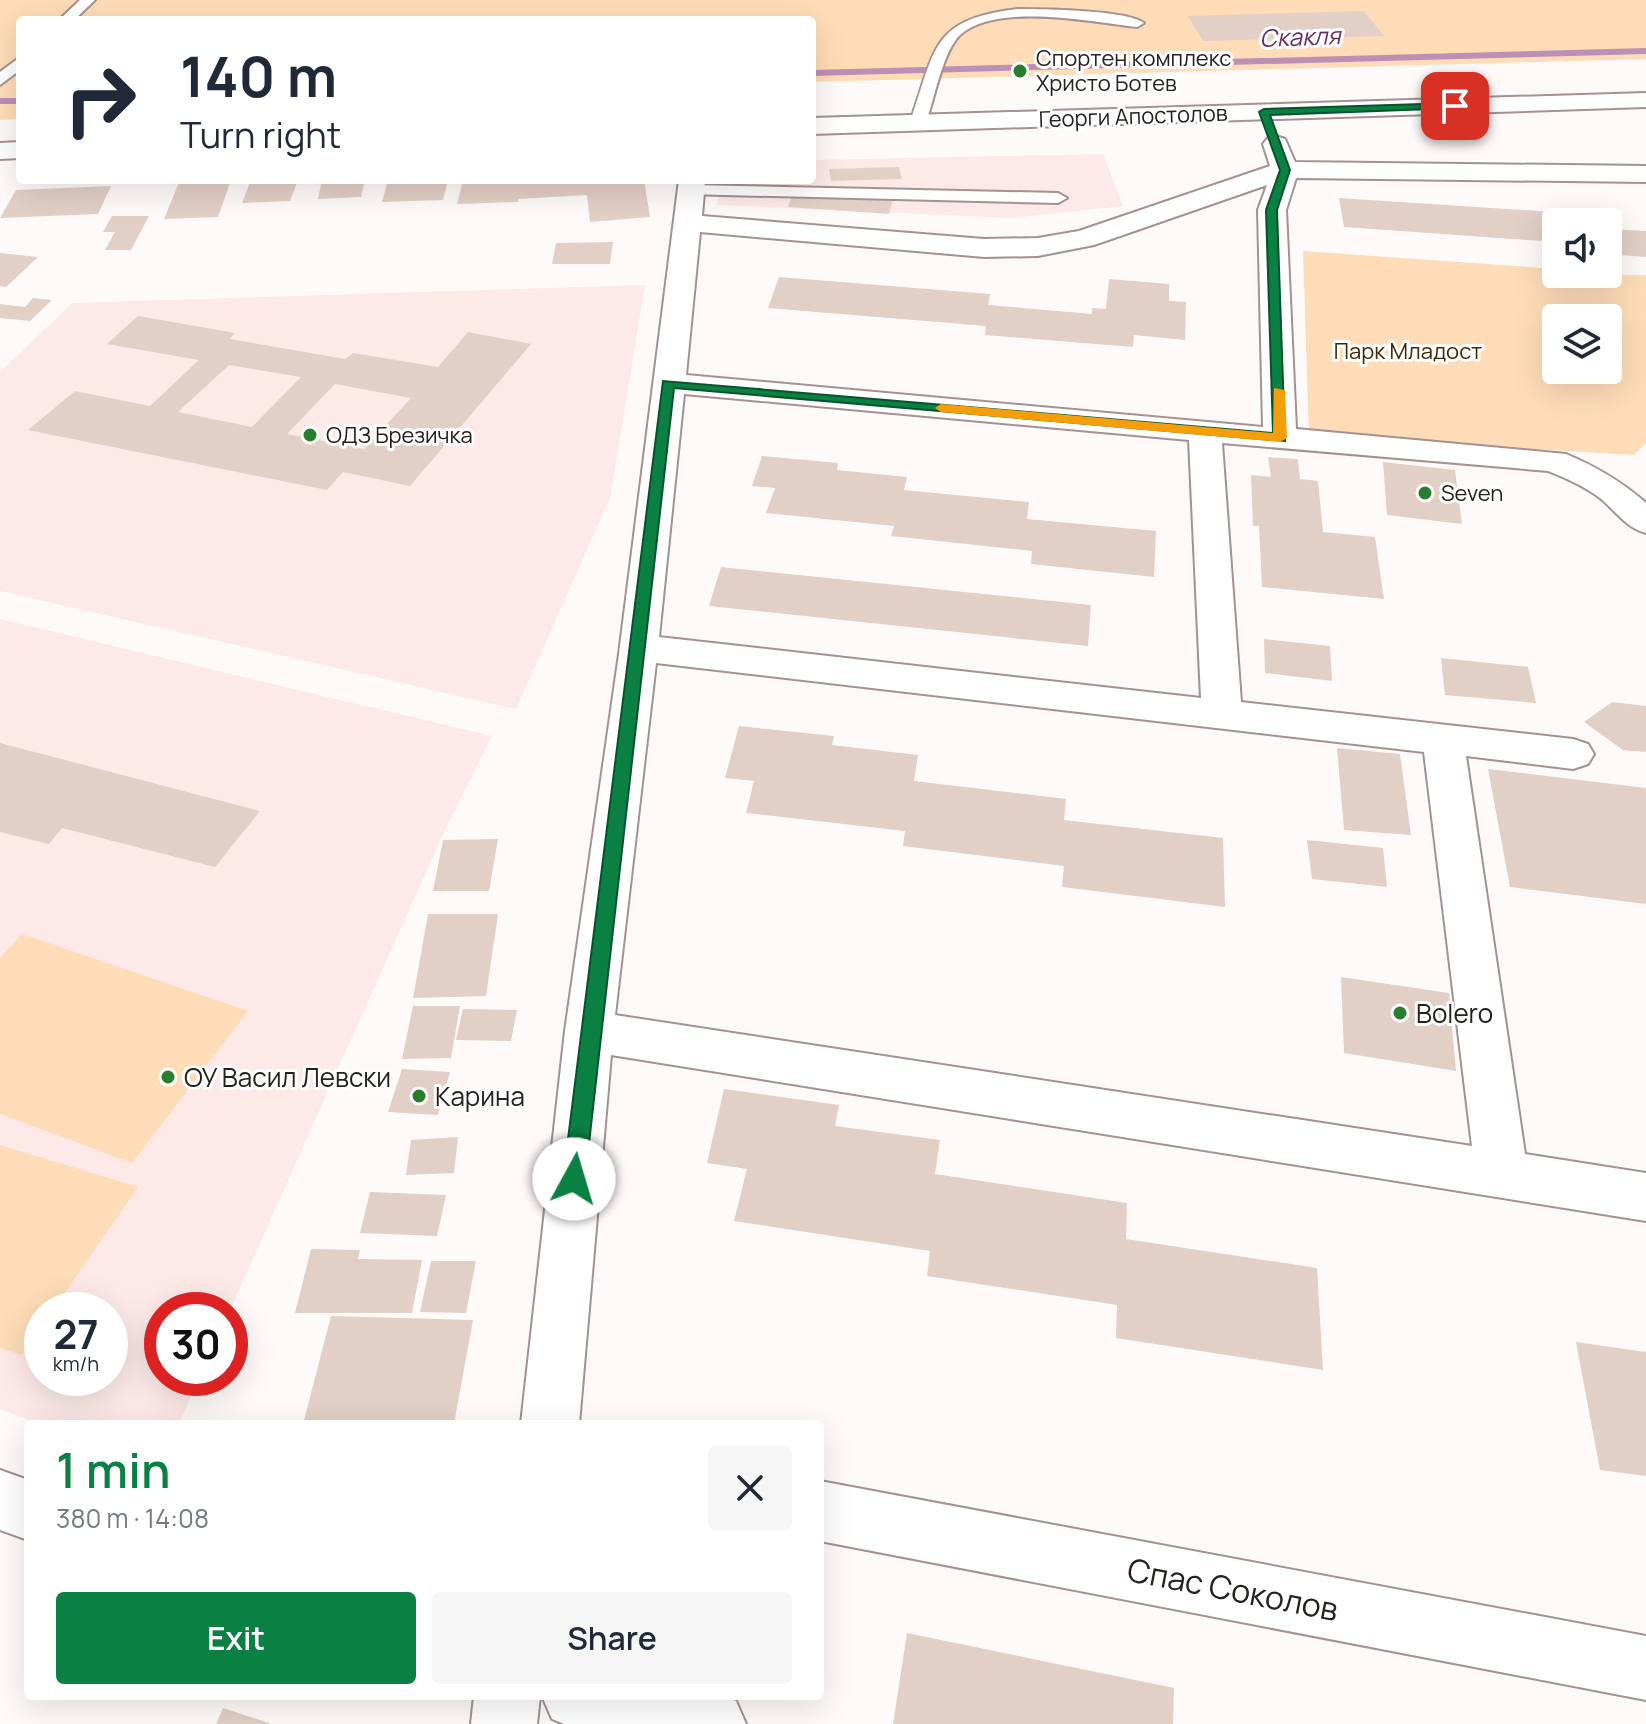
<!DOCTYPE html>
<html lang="en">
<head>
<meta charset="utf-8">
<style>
	body { margin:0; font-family:Manrope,sans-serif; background:#f6f6f7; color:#1f2937; height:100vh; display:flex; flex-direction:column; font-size:30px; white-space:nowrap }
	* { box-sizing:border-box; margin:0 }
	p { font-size:26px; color:#747a83 }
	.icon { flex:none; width:44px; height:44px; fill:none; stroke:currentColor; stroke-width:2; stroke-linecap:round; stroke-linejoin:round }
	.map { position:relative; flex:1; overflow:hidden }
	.panel { position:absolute; left:24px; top:1420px; width:800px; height:280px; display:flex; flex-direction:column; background:#fff; border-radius:8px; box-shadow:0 8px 32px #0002 }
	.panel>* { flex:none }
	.guide { position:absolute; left:16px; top:16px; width:800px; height:168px; border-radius:8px; box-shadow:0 8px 32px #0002; background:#fff; color:#1f2937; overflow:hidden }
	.tools { position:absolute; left:1542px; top:208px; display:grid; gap:16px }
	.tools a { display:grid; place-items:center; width:80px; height:80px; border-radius:8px; background:#fff; box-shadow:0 8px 32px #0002; font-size:40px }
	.speed { position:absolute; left:24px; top:1292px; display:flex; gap:16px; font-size:40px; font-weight:700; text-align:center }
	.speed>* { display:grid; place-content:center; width:104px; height:104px; border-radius:50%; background:#fff; box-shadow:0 8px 32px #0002; line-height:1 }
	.speed small { font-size:20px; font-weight:400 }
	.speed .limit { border:12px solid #d22; background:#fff; color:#111 }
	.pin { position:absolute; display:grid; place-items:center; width:68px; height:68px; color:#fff; margin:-34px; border-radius:16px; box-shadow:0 4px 12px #0006 }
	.me { position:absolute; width:88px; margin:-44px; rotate:6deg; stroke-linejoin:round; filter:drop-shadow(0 0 6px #0008) }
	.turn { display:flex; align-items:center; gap:28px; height:168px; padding:0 32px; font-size:36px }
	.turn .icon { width:104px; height:104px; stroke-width:2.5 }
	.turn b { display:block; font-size:56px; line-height:68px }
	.round { display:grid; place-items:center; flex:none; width:84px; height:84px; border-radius:8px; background:#f6f6f7 }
	.summary { display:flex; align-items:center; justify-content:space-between; height:136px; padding:0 32px }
	h1 { font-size:48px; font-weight:600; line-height:60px; color:#0b8043 }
	.button { display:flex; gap:16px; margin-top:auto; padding:16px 32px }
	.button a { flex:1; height:92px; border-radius:8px; background:#0b8043; color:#fff; font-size:32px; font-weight:600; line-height:92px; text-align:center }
	.button a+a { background:#f6f6f7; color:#1f2937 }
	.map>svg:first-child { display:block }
	.built { fill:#fce9e8; fill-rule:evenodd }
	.green { fill:#fddcb7; fill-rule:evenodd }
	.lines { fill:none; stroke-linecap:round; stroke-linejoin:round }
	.stream { fill:#bc8fb4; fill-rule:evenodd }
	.building { fill:#e2cfc6; fill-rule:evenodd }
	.lane-casing { stroke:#a5918f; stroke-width:4 }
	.street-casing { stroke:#a5918f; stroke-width:4 }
	.lane { fill:#fff; fill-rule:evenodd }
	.street { fill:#fff; fill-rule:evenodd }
	.route { fill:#0b8043; stroke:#07532c; stroke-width:2 }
	.slow { fill:#f59e0b }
	.poi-dot { fill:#277f2d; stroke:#fff; stroke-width:3 }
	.labels { text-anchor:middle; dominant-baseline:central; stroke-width:6; stroke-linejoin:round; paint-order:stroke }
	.far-poi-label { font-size:22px; fill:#28201f; stroke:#fff; text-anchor:start }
	.far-street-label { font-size:22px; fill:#28201f; stroke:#fff }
	.far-park-label { font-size:22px; fill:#412803; stroke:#fff }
	.far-water-label { font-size:24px; font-style:italic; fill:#662f5f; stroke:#fff }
	.poi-label { font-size:26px; fill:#28201f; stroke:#fff; text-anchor:start }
	.near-street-label { font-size:32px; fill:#28201f; stroke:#fff }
</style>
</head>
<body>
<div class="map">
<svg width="1646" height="1724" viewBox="0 0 1646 1724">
	<rect width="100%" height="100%" fill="#fffafa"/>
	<path class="built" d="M 1103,154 L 1123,206 L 1011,218 L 717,205 L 721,180 L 812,180 L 812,160 Z
		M 645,285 L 610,498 L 516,709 L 0,591 L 0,372 L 72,303 Z
		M 0,619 L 492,736 L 443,834 L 230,1310 L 162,1310 L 162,1378 L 199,1378 L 179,1424 L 40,1424 L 0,1409 ZM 42,1310 L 110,1310 L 110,1378 L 42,1378 Z"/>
	<path class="green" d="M 0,0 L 1646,0 L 1646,59 L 812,82 L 812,20 L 20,20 L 20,119 L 0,120 Z
		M 1303,251 L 1556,269 L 1556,274 L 1646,275 L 1646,443 L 1634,455 L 1309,436 ZM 1556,318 L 1608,318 L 1608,370 L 1556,370 Z
		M 22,934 L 248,1011 L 132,1163 L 0,1114 L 0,958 Z
		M 0,1145 L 138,1187 L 53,1310 L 42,1310 L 42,1326 L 22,1355 L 0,1348 Z"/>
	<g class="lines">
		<path class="stream" d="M 1646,48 L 1646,54 L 812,76 L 812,70 Z
			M 0,98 L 20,98 L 20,104 L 0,104 Z"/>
	</g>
	<path class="building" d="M 1364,11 L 1384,36 L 1203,41 L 1188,16 Z
		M 899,167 L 902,179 L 831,181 L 829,169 Z
		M 180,180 L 231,180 L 218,217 L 164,219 Z
		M 251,180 L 298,180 L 290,201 L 242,203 Z
		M 322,180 L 365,180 L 361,197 L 318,199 Z
		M 388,180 L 448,180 L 443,200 L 382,202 Z
		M 463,180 L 644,180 L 650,217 L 590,222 L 587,195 L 519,199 L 518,202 L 457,204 Z
		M 111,186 L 98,214 L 0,218 L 16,190 Z
		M 793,192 L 893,199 L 889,214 L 788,207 Z
		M 1339,198 L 1553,212 L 1556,242 L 1344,227 Z
		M 112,216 L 149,216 L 131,250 L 105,250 L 115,232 L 103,232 Z
		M 1608,229 L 1646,231 L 1646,257 L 1608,254 Z
		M 613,242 L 610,264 L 552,264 L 556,243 Z
		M 0,253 L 38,257 L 6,287 L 0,286 Z
		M 779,277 L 990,294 L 988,305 L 1092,314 L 1092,308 L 1106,309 L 1109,279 L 1169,284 L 1169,301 L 1186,302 L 1185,340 L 1134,335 L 1133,347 L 985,335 L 986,326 L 768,308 Z
		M 33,298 L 52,300 L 30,321 L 0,318 L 0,304 L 25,307 Z
		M 138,316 L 235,333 L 230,339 L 345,359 L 353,353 L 438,367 L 468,332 L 531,344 L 410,486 L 343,472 L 327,490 L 28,430 L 75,391 L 150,406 L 199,360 L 107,344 ZM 229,365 L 301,377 L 252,427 L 178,412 ZM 335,384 L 411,398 L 364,449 L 287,434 Z
		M 762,456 L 838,463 L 837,470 L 907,477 L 904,490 L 1029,502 L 1027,519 L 1156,531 L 1154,577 L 1031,564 L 1032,551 L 891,536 L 894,526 L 766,513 L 775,488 L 752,486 Z
		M 1268,457 L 1298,459 L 1300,479 L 1318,481 L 1323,532 L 1375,537 L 1384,599 L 1262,587 L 1259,526 L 1253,526 L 1251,475 L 1271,477 Z
		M 1383,462 L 1455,470 L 1462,524 L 1387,515 Z
		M 721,567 L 1091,605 L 1088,646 L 709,606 Z
		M 1264,639 L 1330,646 L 1332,681 L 1265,673 Z
		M 1441,658 L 1528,667 L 1536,703 L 1445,695 Z
		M 1612,702 L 1646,706 L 1646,752 L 1623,750 L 1584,722 Z
		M 739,726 L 834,736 L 832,745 L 918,755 L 914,781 L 1066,799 L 1064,820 L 1223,838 L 1225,907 L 1062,887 L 1064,866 L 903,846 L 905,831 L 746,813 L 754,781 L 725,778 Z
		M 0,743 L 260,811 L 215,867 L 62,828 L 49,844 L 0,832 Z
		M 1337,748 L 1400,754 L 1411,835 L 1344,830 Z
		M 1488,769 L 1646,788 L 1646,904 L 1510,887 Z
		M 498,839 L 489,891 L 433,891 L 443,840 Z
		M 1307,840 L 1383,848 L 1387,887 L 1312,879 Z
		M 428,914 L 498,914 L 486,996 L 413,998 Z
		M 1341,977 L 1449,993 L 1456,1071 L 1344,1053 Z
		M 413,1006 L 460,1006 L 451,1058 L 402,1059 Z
		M 463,1009 L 517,1010 L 511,1041 L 456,1040 Z
		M 402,1069 L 450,1072 L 438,1115 L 388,1112 Z
		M 724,1089 L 839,1105 L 835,1126 L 940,1140 L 935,1174 L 1127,1203 L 1126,1239 L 1317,1268 L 1323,1370 L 1116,1338 L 1117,1305 L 927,1276 L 930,1251 L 734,1221 L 747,1169 L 707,1163 Z
		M 458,1137 L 454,1173 L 406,1175 L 411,1140 Z
		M 370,1192 L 446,1195 L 437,1236 L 360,1233 Z
		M 311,1249 L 360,1250 L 358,1259 L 422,1260 L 412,1313 L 295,1313 Z
		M 431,1261 L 476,1261 L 466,1313 L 420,1312 Z
		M 331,1316 L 473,1320 L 454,1424 L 303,1424 Z
		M 1576,1342 L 1646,1352 L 1646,1476 L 1600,1470 Z
		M 907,1633 L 1174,1688 L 1173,1724 L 893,1724 Z
		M 223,1708 L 269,1723 L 269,1724 L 216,1724 Z"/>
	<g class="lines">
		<g class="lane-casing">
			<path id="lane" d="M 80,0 L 95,0 L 74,20 L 59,20 Z
				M 1018,9 C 1042,9 1128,10 1144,23 L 1137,27 C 1092,22 997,2 960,35 C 943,51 934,100 926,122 L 924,125 L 912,125 L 910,122 C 936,48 931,19 1018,9 Z
				M 20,57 L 20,70 L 0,85 L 0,72 Z
				M 691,185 L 1058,193 L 1067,198 L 1058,203 L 685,194 L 682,190 Z"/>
		</g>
		<g class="street-casing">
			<path id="street" d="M 1646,93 L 1646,107 L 812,134 L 812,118 Z
				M 1276,136 L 1285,139 L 1295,162 L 1646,166 L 1646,182 L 1296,178 L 1286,210 L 1296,429 L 1566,454 C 1597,467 1621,481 1646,503 L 1646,533 C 1626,528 1616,511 1600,498 C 1584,486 1566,478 1548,471 L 1222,443 L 1241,702 L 1573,739 L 1588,744 L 1594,754 L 1588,764 L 1573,769 L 1466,756 L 1525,1154 L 1646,1173 L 1646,1221 L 611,1055 L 579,1424 L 521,1424 L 565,1031 L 619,654 L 679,180 L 705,180 L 702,216 L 984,239 L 1038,238 L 1079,231 L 1270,166 L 1263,144 L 1267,139 ZM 1267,185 L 1258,210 L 1263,427 L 686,375 L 700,232 L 984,257 L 1038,256 L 1094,245 ZM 684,394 L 1189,440 L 1201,698 L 659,637 ZM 656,663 L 1424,752 L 1472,1146 L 615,1015 Z
				M 20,142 L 20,158 L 0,159 L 0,143 Z
				M 0,1470 L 28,1480 L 28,1540 L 0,1530 Z
				M 820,1481 L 1646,1636 L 1646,1700 L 820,1541 Z
				M 474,1696 L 540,1696 L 537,1724 L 471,1724 Z
				M 542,1696 L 725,1696 L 736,1701 L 746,1724 L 564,1724 L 552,1719 Z"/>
		</g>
		<use href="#lane" class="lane"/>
		<use href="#street" class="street"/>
	</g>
	<path class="route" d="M 1455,103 L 1460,106 L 1458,108 L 1270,115 L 1290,170 L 1277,210 L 1285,441 L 674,388 L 585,1179 L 582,1186 L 574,1189 L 567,1186 L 563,1179 L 663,381 L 1273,433 L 1266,210 L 1280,170 L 1259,112 L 1264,109 Z"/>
	<path class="slow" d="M 1274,388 L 1285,390 L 1287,438 L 1280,442 L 941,412 L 935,408 L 941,404 L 1273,433 Z"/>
	<g class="poi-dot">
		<circle cx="1020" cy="71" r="8"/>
		<circle cx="310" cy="435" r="8"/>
		<circle cx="1425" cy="493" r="8"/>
		<circle cx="1400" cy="1013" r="8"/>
		<circle cx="168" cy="1077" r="8"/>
		<circle cx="419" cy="1096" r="8"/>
	</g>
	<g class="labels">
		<g class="far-poi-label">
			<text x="1036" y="58">Спортен комплекс<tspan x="1036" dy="25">Христо Ботев</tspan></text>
			<text x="326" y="435">ОДЗ Брезичка</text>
			<text x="1441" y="493">Seven</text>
		</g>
		<g class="far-street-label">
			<text transform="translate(1133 116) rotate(-2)">Георги Апостолов</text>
		</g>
		<g class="far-park-label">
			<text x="1408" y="351">Парк Младост</text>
		</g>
		<g class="far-water-label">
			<text transform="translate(1300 36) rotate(-2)">Скакля</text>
		</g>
		<g class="poi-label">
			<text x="1416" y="1013">Bolero</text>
			<text x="184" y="1077">ОУ Васил Левски</text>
			<text x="435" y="1096">Карина</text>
		</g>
		<g class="near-street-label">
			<text transform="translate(1233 1589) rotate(11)">Спас Соколов</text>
		</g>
	</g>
</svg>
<div class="tools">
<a><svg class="icon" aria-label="sound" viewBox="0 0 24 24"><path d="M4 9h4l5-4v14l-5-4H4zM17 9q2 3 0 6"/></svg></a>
<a><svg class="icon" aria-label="layers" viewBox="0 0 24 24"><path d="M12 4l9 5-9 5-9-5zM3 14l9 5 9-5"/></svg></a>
</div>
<div class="speed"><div>27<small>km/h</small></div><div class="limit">30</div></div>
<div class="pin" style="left:1455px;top:106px;background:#d93025"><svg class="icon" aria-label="arrive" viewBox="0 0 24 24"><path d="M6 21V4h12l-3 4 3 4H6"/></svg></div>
<svg class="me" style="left:574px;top:1179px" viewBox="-20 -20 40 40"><circle r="19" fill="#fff"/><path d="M0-13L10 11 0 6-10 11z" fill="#0b8043"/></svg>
<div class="guide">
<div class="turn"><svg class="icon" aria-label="right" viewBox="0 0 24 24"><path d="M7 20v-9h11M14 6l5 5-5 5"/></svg><div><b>140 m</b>Turn right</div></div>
</div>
<section class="panel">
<div class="summary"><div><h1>1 min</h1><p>380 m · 14:08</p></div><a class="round"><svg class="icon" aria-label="close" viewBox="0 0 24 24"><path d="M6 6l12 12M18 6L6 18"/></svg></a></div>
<div class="button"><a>Exit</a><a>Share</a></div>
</section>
</div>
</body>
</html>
